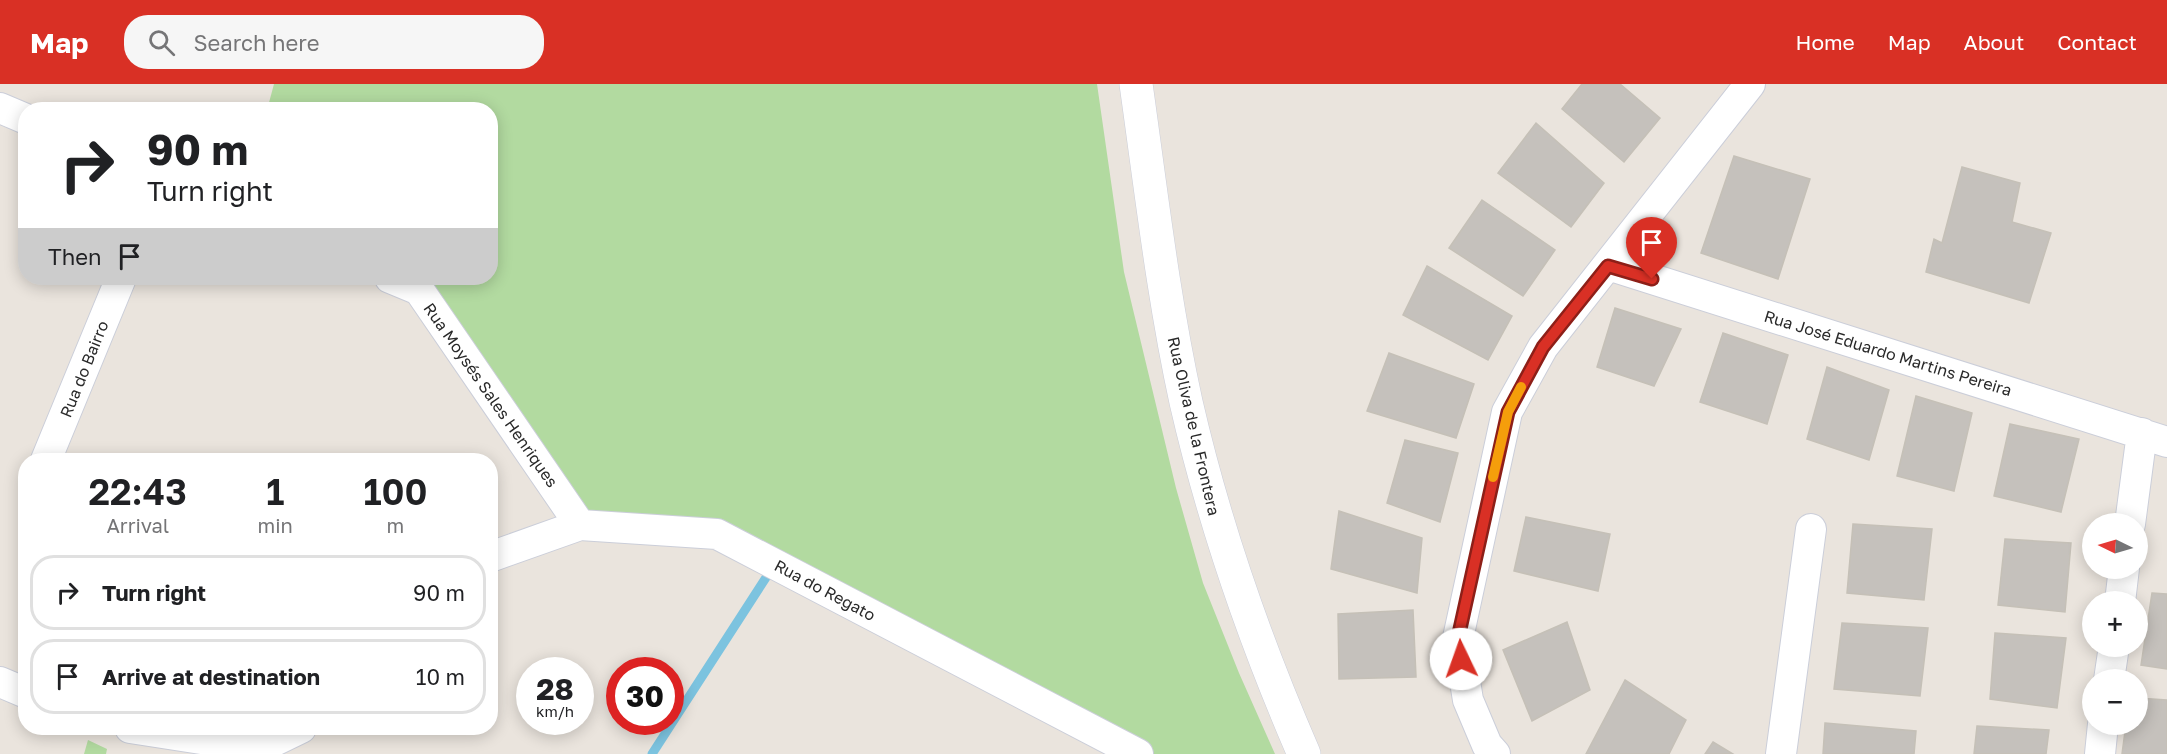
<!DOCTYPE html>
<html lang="en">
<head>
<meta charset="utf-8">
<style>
	body { margin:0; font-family:"Golos Text",sans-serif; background:#f6f6f6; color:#202124; height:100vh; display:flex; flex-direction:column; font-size:22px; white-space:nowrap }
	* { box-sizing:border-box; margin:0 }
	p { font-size:20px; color:#757577 }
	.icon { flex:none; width:33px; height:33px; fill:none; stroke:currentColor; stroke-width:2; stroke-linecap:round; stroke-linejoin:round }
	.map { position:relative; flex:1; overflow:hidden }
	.drawer { position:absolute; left:18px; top:369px; width:480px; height:282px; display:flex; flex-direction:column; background:#fff; border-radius:24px; box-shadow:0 3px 15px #0003 }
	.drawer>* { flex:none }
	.top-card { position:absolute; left:18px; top:18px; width:480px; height:183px; border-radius:24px; box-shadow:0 3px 15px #0003; background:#fff; color:#202124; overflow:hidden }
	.needle { width:39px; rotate:275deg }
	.controls { position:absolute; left:2082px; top:429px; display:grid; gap:12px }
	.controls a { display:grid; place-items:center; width:66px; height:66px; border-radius:50%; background:#fff; box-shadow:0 3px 15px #0003; font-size:30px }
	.speed { position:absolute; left:516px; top:573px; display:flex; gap:12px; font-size:30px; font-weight:700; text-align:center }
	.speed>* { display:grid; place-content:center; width:78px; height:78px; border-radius:50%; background:#fff; box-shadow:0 3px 15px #0003; line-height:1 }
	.speed small { font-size:15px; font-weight:400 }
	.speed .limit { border:9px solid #d22; background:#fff; color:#111 }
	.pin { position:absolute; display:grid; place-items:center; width:51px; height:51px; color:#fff; margin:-62px -26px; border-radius:50% 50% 50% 0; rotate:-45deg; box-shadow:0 0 6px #0007 }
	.pin .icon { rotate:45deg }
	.me { position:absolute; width:66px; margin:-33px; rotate:357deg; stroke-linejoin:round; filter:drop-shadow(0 0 4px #0008) }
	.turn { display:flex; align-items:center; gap:21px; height:126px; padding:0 30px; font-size:27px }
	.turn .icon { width:78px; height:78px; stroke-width:2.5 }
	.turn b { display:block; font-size:42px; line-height:51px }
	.then { display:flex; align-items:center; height:57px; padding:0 30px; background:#0003; gap:12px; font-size:22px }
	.eta { display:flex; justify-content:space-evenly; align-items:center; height:102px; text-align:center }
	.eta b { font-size:36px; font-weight:600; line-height:42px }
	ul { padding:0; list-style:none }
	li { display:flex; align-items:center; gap:18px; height:75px; margin:0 12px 9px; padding:0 18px; border:3px solid #e0e0e0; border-radius:24px }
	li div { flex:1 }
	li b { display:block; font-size:22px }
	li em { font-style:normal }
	header { display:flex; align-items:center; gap:36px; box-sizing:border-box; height:84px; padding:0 30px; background:#d93025; color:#fff }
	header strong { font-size:28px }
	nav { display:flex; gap:33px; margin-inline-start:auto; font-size:21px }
	.search { width:420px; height:54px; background:#f6f6f6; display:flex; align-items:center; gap:15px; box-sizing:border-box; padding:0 21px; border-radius:24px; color:#757577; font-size:22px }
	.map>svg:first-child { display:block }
	.green { fill:#b2daa0 }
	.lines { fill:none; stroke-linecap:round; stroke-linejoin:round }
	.stream { stroke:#7cc3df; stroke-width:9 }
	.building { fill:#c5c1bc; stroke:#c5c0b7; stroke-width:1.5 }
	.street-casing { stroke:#cbced9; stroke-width:32 }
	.secondary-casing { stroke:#cbced9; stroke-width:34 }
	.street { stroke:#fff; stroke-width:30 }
	.secondary { stroke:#fff; stroke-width:33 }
	.route-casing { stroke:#8d1f18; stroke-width:15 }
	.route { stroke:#d93025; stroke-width:10 }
	.slow { stroke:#f59e0b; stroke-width:10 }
	.labels { text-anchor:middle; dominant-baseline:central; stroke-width:4.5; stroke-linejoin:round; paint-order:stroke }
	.street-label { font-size:16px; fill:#292929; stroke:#fff }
</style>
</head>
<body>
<header>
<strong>Map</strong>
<div class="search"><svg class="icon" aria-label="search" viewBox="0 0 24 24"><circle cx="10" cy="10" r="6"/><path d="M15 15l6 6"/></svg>Search here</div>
<nav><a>Home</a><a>Map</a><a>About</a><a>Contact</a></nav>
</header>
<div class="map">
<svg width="2167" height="670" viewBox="0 0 2167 670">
	<rect width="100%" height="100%" fill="#eae4dd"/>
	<path class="green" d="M 274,0 L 1097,0 L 1124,188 L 1176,404 L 1203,499 L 1239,589 L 1275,670 L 1144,670 L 713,435 L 588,429 L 419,194 L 490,194 L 490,26 L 267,26 Z
		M 88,656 L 107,665 L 106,670 L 84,670 Z"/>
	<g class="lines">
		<path class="stream" d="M 652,670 L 767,492"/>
	</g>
	<path class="building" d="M 1582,0 L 1620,0 L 1660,34 L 1624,78 L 1562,25 Z
		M 1536,39 L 1604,99 L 1571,143 L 1498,89 Z
		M 1734,72 L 1810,95 L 1778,195 L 1701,169 Z
		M 1962,83 L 2020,99 L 2012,138 L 2051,149 L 2029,219 L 1926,188 L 1934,155 L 1942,159 Z
		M 1482,116 L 1555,166 L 1523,212 L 1449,164 Z
		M 1427,182 L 1512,232 L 1488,276 L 1403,231 Z
		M 1615,224 L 1681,245 L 1654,302 L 1597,283 Z
		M 1723,249 L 1788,271 L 1767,340 L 1700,318 Z
		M 1389,269 L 1474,300 L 1456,354 L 1367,327 Z
		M 1827,283 L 1889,306 L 1869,376 L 1807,355 Z
		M 1916,312 L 1972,329 L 1954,407 L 1897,392 Z
		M 2010,340 L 2079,355 L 2061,428 L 1994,412 Z
		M 1405,356 L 1458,369 L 1440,438 L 1387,419 Z
		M 1339,427 L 1422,454 L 1417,509 L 1331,485 Z
		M 1526,433 L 1610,450 L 1598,507 L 1514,487 Z
		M 1853,440 L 1932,445 L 1924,516 L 1847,509 Z
		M 2005,455 L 2071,459 L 2065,528 L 1998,521 Z
		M 2152,509 L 2167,510 L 2167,585 L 2141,581 Z
		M 1413,526 L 1416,593 L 1339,595 L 1338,530 Z
		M 1567,538 L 1590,606 L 1532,637 L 1503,566 Z
		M 1842,539 L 1928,544 L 1920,612 L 1834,605 Z
		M 1995,549 L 2066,554 L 2057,624 L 1990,615 Z
		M 1625,596 L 1686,636 L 1669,670 L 1586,670 Z
		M 2138,614 L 2167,616 L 2167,670 L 2122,670 L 2126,640 L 2138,640 Z
		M 1825,639 L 1916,647 L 1914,670 L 1823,670 Z
		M 1977,642 L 2049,646 L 2046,670 L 1974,670 Z
		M 1713,658 L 1733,670 L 1705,670 Z"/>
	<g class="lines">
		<g class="street-casing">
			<path id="street" d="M 0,24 L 26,35
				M 1608,181 L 2167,358
				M 390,194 L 419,206 L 580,441
				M 46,376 L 121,194
				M 2130,440 L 2142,349
				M 490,473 L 580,441 L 717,450 L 1138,670
				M 2120,518 L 2124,484
				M 2109,596 L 2114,562
				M 0,598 L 26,609
				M 130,644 L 260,664 L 301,644
				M 1495,670 L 1487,661 L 1468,616 L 1458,554 L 1507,328 L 1543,263 L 1750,0
				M 1781,670 L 1811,445
				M 2100,670 L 2103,640"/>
		</g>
		<g class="secondary-casing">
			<path id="secondary" d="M 1136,0 C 1151,106 1163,213 1186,318 C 1214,440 1254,555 1304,670"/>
		</g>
		<use href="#street" class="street"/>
		<use href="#secondary" class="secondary"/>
	</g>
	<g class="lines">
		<g class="route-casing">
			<path id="route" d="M 1461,575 L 1458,554 L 1508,328 L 1543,263 L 1608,182 L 1652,195"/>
		</g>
		<use href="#route" class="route"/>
		<path class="slow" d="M 1493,393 L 1508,328 L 1521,303"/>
	</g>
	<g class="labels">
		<g class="street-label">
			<text transform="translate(1888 269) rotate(17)">Rua José Eduardo Martins Pereira</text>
			<text transform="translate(84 285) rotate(-68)">Rua do Bairro</text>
			<text transform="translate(491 311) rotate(55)">Rua Moysés Sales Henriques</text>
			<text transform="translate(1194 342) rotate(77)">Rua Oliva de la Frontera</text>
			<text transform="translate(825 506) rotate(28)">Rua do Regato</text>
		</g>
	</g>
</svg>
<div class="controls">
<a><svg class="needle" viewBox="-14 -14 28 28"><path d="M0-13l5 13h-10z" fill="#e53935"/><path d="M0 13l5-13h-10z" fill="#757577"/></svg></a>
<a>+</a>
<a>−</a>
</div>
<div class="speed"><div>28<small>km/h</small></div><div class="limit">30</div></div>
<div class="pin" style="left:1652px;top:195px;background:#d93025"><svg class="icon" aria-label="arrive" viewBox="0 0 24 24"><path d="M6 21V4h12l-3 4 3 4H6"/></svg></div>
<svg class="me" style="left:1461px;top:575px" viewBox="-20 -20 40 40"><circle r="19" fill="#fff"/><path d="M0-13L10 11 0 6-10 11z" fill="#d93025"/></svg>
<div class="top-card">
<div class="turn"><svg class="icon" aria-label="right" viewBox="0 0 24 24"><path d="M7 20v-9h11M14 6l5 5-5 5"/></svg><div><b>90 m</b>Turn right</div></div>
<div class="then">Then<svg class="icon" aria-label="arrive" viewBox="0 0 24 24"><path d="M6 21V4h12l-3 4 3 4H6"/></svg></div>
</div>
<section class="drawer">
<div class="eta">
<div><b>22:43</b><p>Arrival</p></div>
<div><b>1</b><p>min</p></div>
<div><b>100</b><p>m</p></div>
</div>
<ul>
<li><svg class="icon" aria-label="right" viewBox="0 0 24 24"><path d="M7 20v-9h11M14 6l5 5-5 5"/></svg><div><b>Turn right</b></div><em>90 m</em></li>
<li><svg class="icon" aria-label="arrive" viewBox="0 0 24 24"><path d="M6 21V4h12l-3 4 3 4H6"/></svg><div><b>Arrive at destination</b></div><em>10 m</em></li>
</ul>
</section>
</div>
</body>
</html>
